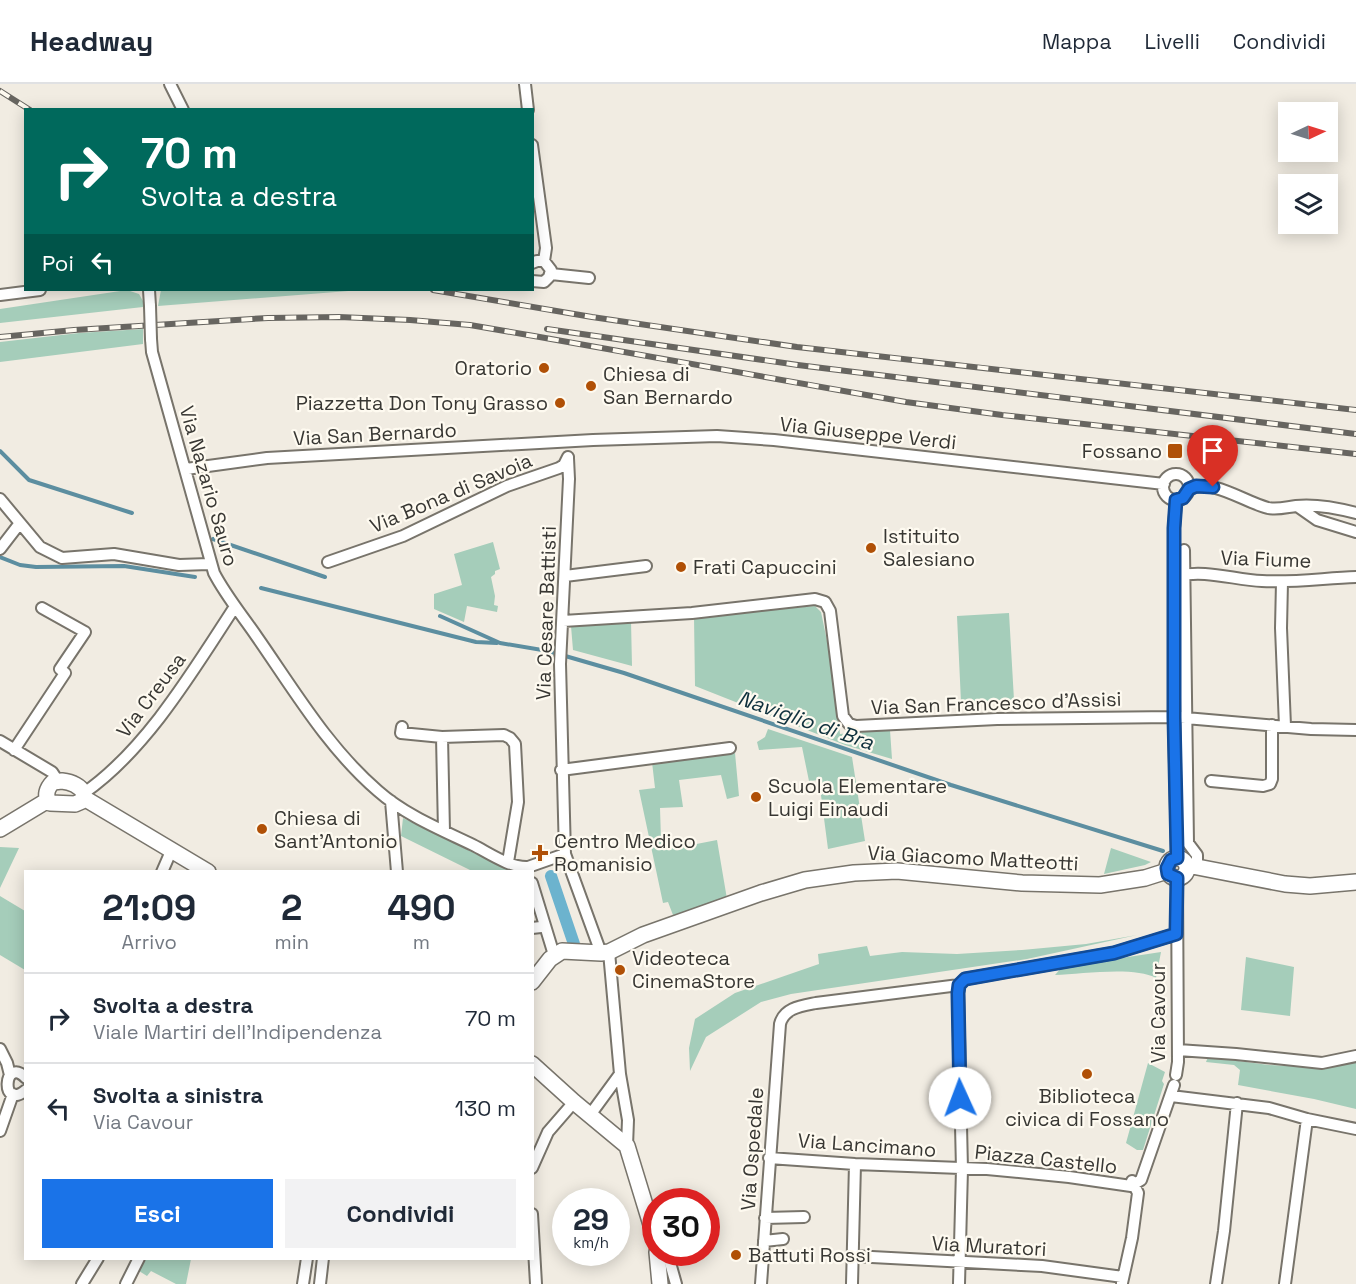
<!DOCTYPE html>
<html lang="it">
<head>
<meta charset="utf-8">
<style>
	body { margin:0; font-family:"Space Grotesk",sans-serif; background:#f2f2f3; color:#1f2937; height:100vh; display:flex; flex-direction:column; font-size:22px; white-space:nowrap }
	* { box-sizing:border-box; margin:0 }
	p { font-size:20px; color:#747a83 }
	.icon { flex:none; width:33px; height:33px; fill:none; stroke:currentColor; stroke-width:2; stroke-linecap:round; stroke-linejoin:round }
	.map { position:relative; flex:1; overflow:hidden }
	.side { position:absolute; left:24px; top:786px; width:510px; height:390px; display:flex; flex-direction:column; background:#fff; border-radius:0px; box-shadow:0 3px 15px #0003 }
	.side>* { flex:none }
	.hud { position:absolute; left:24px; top:24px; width:510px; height:183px; border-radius:0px; box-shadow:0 3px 15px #0003; background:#00695c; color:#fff; overflow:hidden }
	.needle { width:39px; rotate:86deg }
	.tools { position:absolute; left:1278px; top:18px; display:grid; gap:12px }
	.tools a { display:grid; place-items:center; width:60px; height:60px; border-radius:0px; background:#fff; box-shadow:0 3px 15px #0003; font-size:30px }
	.speed { position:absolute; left:552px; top:1104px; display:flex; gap:12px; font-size:30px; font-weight:700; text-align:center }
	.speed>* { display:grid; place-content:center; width:78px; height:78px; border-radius:50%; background:#fff; box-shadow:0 3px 15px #0003; line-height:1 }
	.speed small { font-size:15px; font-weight:400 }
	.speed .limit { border:9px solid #d22; background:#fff; color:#111 }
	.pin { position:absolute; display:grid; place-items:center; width:51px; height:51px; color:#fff; margin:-62px -26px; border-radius:50% 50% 50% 0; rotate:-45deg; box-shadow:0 0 6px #0007 }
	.pin .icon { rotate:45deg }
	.me { position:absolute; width:66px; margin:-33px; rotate:358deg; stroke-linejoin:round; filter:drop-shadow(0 0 4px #0008) }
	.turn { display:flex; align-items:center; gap:21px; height:126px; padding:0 18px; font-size:27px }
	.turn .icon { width:78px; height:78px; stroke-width:2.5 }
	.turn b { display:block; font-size:42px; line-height:51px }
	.then { display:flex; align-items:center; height:57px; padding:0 18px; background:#0003; gap:12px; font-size:22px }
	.eta { display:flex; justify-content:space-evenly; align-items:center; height:102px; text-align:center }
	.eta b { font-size:36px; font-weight:600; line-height:42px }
	.cta { display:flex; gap:12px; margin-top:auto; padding:12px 18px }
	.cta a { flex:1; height:69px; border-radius:0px; background:#1a73e8; color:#fff; font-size:24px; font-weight:600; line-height:69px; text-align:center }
	.cta a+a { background:#f2f2f3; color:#1f2937 }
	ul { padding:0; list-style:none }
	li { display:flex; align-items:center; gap:18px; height:90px; padding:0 18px; border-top:2px solid #e0e1e3 }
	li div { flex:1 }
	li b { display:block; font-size:22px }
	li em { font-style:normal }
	header { display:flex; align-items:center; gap:36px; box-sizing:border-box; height:84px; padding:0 30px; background:#fff; border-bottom:2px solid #e0e1e3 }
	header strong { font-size:28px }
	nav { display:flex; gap:33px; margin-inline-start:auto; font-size:21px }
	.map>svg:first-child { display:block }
	.green { fill:#a5cdba }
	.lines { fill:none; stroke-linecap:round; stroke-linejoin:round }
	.stream { stroke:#5c8ea0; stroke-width:4 }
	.canal { stroke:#6cb3ce; stroke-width:12 }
	.street-casing { stroke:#78746b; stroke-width:14 }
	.secondary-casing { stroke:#78746b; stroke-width:18 }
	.street { stroke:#fff; stroke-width:10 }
	.secondary { stroke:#fff; stroke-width:15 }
	.rail-casing { stroke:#676560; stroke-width:6 }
	.rail { stroke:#fefaf0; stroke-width:4; stroke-dasharray:11; stroke-linecap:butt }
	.street-bridge-casing { stroke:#78746b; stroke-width:14; stroke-linecap:butt }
	.street-bridge { stroke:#fff; stroke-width:10 }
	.route-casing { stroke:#114b97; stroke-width:15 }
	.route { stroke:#1a73e8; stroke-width:10 }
	.poi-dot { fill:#b05006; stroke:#fefaf0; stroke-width:2 }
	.labels { text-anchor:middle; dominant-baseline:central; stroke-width:4.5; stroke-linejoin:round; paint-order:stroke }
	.poi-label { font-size:20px; fill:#383733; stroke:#fefaf0; text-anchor:start }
	.street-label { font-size:20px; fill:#383733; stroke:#fefaf0 }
	.water-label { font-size:21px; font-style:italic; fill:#0f313d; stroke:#fefaf0 }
</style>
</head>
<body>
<header>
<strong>Headway</strong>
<nav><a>Mappa</a><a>Livelli</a><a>Condividi</a></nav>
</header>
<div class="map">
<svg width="1356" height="1200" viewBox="0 0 1356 1200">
	<rect width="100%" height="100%" fill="#f1ece2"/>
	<path class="green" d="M 127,206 L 139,210 L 143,217 L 143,223 L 0,239 L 0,225 Z
		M 161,206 L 361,206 L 158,222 Z
		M 143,245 L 143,260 L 0,278 L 0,258 L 79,249 Z
		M 493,458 L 500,485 L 495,487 L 495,490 L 491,493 L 495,512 L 494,521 L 498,522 L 497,528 L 467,522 L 464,538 L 434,525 L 434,510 L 462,501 L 454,470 Z
		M 815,522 L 821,528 L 832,581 L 840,650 L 890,646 L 892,675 L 845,661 L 695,602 L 694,533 Z
		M 1009,529 L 1014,616 L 961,618 L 957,532 Z
		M 631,537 L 632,582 L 573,566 L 571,542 Z
		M 768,645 L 852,673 L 865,757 L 828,765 L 819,696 L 809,697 L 802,663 L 759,666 L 757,658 L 765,653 Z
		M 735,669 L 739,712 L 727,715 L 721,691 L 679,696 L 683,723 L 660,724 L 661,756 L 675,755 L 676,764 L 717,756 L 727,815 L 673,831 L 668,818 L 663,819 L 639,706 L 655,704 L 652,678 Z
		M 403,734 L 511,787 L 472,787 L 401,752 Z
		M 0,763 L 19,764 L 0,804 Z
		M 1111,764 L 1151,778 L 1145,781 L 1104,790 Z
		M 0,812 L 25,827 L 25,886 L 0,871 Z
		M 1137,851 L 1027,875 L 791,910 L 761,918 L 706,953 L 690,987 L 689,964 L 695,935 L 735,909 L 819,880 L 818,870 L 867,862 L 870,872 L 902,868 L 957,870 L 1022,866 L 1086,860 Z
		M 1161,868 L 1156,894 C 1135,882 1081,890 1055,891 L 1062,883 Z
		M 1246,873 L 1294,883 L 1290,932 L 1241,926 Z
		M 1208,973 L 1269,981 L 1326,984 L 1356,977 L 1356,1025 L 1314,1015 L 1238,1001 L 1240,986 L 1234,981 L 1206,978 Z
		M 1148,979 L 1165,988 L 1162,997 L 1164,1000 L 1143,1066 L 1137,1066 L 1126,1059 Z
		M 146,1175 L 191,1175 L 186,1200 L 176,1200 L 151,1187 L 147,1192 L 139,1187 Z"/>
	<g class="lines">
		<path class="stream" d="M 0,367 L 29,396 L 132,429
			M 213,455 L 325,493
			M 0,473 L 20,481 L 36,483 L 124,482 L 195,493
			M 261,504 L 476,558 L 497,559
			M 440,532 L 500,559 L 548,567 L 624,589 L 951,701 L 1163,767"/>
		<path class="canal" d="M 551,792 L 574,860"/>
		<g class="street-casing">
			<path id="street" d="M 170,0 L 183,26
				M 525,0 L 528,26
				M 532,61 L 546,164 L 544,177
				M 532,179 L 537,177 L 544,177 L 551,186 L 549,193 L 544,198 L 532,197
				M 551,190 L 589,194
				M 149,206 L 150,222
				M 0,211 L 40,206
				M 151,255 L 152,268 L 214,489 C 226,512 242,531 257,553 C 294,606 328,664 378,707 C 405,731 442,746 473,761 C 489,769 510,784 528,783 L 565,770
				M 568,374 L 569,395 L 560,580 L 565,770 L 601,869
				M 186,385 L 267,374 L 593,356 L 717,352 L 774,356 L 1164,400
				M1163 403a13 13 0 1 1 26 0a13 13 0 1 1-26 0Z
				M 1189,405 C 1213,394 1244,418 1268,424 C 1278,426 1287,423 1296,422 C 1315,420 1337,424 1356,429
				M 0,415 L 20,439
				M 1176,416 L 1174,444 L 1174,633 L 1177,774
				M 1297,422 L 1317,436 L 1356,448
				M 0,465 L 20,439 L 40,463 L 62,474 L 114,470 L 179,481 L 209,480
				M 1184,466 L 1188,759 L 1197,771 L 1197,782
				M 328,478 L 403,452 L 507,402 L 559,384 L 564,381 L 568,373
				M 565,492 L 646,482
				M 1178,492 C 1205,485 1235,496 1262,497 C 1294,499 1325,494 1356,493
				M 1282,498 L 1281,544 L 1285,642
				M 563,537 L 692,529 L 815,515 L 825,518 L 830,527 L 843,632 L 849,640 L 856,642 L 997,635 L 1174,633 L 1311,645 L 1356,646
				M 402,643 L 401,649 L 442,653 L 444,747
				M 442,653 L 504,651 L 510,654 L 515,660 L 518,718 L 508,778
				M 0,657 L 52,688 L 58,697
				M 14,666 L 65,589 L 60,585 L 85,548 L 42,524
				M 561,686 L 730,664
				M 1211,697 L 1263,702 L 1270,700 L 1272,695 L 1272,641
				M 84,709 C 146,666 193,587 234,524
				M 391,717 L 397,788
				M 162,788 L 172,765
				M 532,799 L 554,871
				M 532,844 L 541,843
				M 959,901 L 958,909 L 962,1085 L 959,1200
				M 0,965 L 7,979 L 10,991
				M 1178,966 L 1236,970 L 1322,979 L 1356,972
				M 620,990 L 628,1036 L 627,1062
				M 1176,991 L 1178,978 L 1177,794
				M 26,994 C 3,971 0,1028 26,1006
				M 1171,1012 L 1269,1024 L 1307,1035 L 1356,1045
				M 590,1031 L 620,990 L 609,868
				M 0,1047 L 13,1010
				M 769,1074 L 855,1080 L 987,1085 L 1069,1093 L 1131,1102 L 1141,1096 L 1174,1001
				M 532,1084 L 548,1048 L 574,1018
				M 532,1130 L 536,1200
				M 765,1134 L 804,1133
				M 764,1157 L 783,1155
				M 667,1168 L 676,1200
				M 853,1172 L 1042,1182 L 1123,1193
				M 1122,1199 L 1132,1154 L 1138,1109 L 1132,1097
				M 82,1200 L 98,1174
				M 126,1200 L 139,1174
				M 303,1200 L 307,1174
				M 320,1200 L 323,1174
				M 761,1200 L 780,940 C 784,924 801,922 816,919 L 959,901 L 965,895 L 1114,869 L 1176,850
				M 852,1200 L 855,1080
				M 1216,1200 L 1224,1147 L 1237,1019
				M 1285,1200 L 1307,1035"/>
		</g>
		<g class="secondary-casing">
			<path id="secondary" d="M 62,697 C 71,698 79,701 84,709 L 82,717 L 75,720 L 50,719 C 44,712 47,704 53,698 Z
				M 84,714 L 208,788
				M 0,745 L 48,716
				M1167 784a10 10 0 1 1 20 0a10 10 0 1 1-20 0Z
				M 1187,781 L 1285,800 L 1310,802 L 1356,798
				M 532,898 L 550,875 L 562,867 L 601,869 L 609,868 L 643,851 L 761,809 L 805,796 L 854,789 L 897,787 L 1022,799 L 1100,801 L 1145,794 L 1167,787
				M 532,980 L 574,1018 L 627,1062 L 656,1157
				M 657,1168 L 660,1200"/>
		</g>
		<use href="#street" class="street"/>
		<use href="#secondary" class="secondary"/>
		<g class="rail-casing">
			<path id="rail" d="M 0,7 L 30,26
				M 433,206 L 592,233 L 797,263 L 1356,326
				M 547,245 L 798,281 L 1356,350
				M 0,253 L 74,246 L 268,234 L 339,233 L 410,236 L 470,241 L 534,252 L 906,318 L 1002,331 L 1356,370"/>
		</g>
		<use href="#rail" class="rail"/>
		<g class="street-bridge-casing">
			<path id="street-bridge" d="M 150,222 L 151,255"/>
		</g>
		<use href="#street-bridge" class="street-bridge"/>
	</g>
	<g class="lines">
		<g class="route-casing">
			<path id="route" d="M 960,1014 L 958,909 L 959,901 L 965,895 L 1114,869 L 1176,850 L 1177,794 L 1168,790 L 1167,784 L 1171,776 L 1177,774 L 1177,767 L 1174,633 L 1174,444 L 1176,416 L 1183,414 L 1189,405 L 1196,402 L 1213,403"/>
		</g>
		<use href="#route" class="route"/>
	</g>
	<g class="poi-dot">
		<circle cx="544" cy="284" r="6"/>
		<circle cx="591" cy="302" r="6"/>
		<circle cx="560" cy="319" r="6"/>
		<rect x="1167" y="359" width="16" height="16" rx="3"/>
		<circle cx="871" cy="464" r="6"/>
		<circle cx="681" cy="483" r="6"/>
		<circle cx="756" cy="713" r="6"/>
		<circle cx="262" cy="745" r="6"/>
		<path d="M537 760h6v6h6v6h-6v6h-6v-6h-6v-6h6z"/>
		<circle cx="620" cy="886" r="6"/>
		<circle cx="1087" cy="990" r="6"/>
		<circle cx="736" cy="1171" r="6"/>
	</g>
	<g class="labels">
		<g class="poi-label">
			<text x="532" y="284" text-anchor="end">Oratorio</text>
			<text x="603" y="290">Chiesa di<tspan x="603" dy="23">San Bernardo</tspan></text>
			<text x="548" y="319" text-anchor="end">Piazzetta Don Tony Grasso</text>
			<text x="1162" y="367" text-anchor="end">Fossano</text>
			<text x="883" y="452">Istituito<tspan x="883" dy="23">Salesiano</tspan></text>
			<text x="693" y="483">Frati Capuccini</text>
			<text x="768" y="702">Scuola Elementare<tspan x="768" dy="23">Luigi Einaudi</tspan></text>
			<text x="274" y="734">Chiesa di<tspan x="274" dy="23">Sant'Antonio</tspan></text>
			<text x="554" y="757">Centro Medico<tspan x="554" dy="23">Romanisio</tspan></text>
			<text x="632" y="874">Videoteca<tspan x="632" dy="23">CinemaStore</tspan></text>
			<text x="1087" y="1012" text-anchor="middle">Biblioteca<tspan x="1087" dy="23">civica di Fossano</tspan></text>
			<text x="748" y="1171">Battuti Rossi</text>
		</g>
		<g class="street-label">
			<text transform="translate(868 349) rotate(6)">Via Giuseppe Verdi</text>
			<text transform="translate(375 350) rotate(-3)">Via San Bernardo</text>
			<text transform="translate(209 402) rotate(74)">Via Nazario Sauro</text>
			<text transform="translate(451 409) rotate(-23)">Via Bona di Savoia</text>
			<text transform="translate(1266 475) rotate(2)">Via Fiume</text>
			<text transform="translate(546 529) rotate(-88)">Via Cesare Battisti</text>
			<text transform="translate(151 611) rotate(-53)">Via Creusa</text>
			<text transform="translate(996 619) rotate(-2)">Via San Francesco d'Assisi</text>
			<text transform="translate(973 774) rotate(3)">Via Giacomo Matteotti</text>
			<text transform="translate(1158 929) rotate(-90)">Via Cavour</text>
			<text transform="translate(867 1061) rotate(4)">Via Lancimano</text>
			<text transform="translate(752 1065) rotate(-86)">Via Ospedale</text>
			<text transform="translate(1046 1075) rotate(6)">Piazza Castello</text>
			<text transform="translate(989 1162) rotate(3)">Via Muratori</text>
		</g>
		<g class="water-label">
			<text transform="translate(806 636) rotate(19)">Naviglio di Bra</text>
		</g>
	</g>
</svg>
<div class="tools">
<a><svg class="needle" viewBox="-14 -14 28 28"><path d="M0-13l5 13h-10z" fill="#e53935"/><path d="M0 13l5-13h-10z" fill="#747a83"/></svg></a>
<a><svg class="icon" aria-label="layers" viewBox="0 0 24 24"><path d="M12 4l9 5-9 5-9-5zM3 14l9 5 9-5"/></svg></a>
</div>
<div class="speed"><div>29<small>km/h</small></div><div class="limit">30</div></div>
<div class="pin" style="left:1213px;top:403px;background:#d93025"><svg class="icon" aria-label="arrive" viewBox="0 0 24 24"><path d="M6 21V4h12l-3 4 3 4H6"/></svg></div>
<svg class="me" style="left:960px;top:1014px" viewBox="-20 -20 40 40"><circle r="19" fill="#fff"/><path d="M0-13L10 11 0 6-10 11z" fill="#1a73e8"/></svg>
<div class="hud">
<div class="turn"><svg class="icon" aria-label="right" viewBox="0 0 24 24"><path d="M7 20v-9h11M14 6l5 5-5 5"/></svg><div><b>70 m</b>Svolta a destra</div></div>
<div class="then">Poi<svg class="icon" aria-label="left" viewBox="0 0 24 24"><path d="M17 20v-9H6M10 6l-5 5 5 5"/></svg></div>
</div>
<section class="side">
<div class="eta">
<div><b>21:09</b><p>Arrivo</p></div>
<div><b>2</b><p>min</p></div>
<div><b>490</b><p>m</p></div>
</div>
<ul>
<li><svg class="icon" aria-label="right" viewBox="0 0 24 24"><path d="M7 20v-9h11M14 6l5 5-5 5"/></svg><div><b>Svolta a destra</b><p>Viale Martiri dell'Indipendenza</p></div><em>70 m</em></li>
<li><svg class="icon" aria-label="left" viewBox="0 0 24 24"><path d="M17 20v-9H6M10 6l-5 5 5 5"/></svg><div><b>Svolta a sinistra</b><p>Via Cavour</p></div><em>130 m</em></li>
</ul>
<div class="cta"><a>Esci</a><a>Condividi</a></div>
</section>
</div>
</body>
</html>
